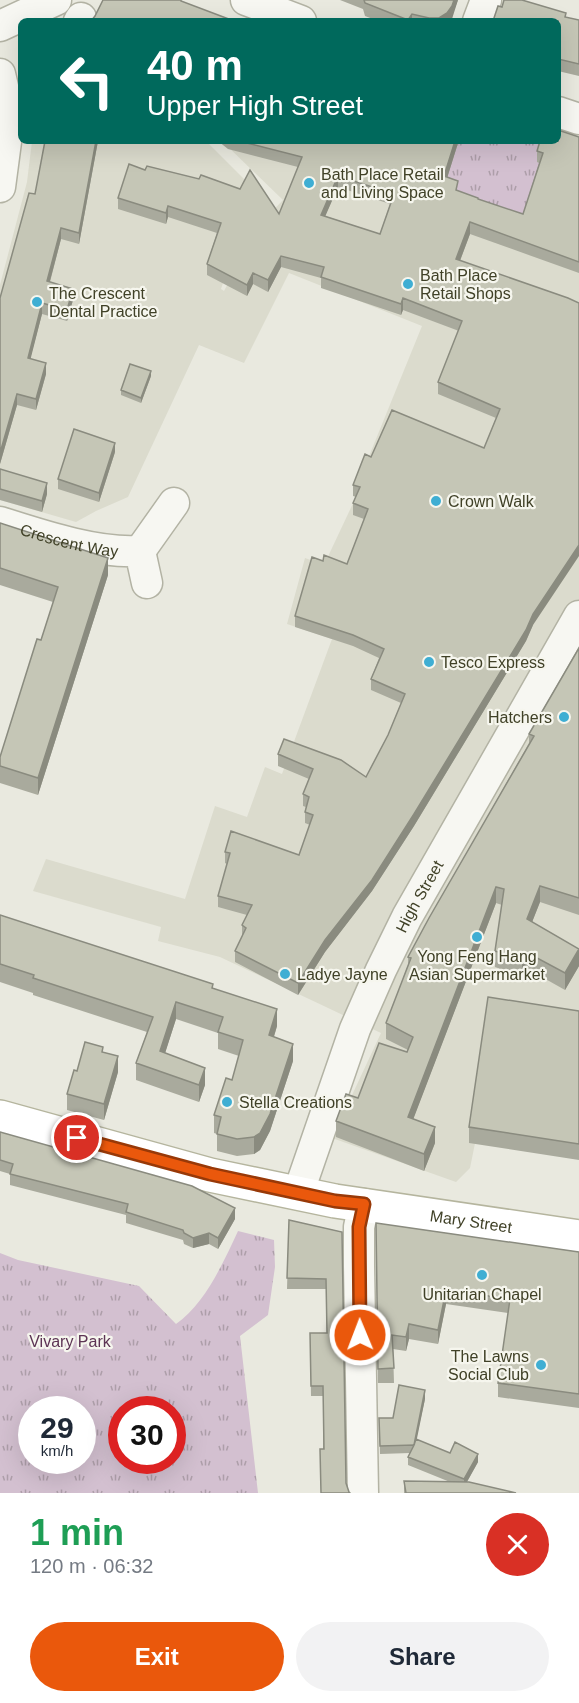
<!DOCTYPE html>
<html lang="en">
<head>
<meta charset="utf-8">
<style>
	body { margin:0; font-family:Arial,sans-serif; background:#f2f2f3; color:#1f2937; height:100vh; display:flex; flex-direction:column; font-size:22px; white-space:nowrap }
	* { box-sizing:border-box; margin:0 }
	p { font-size:20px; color:#747a83 }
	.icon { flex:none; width:33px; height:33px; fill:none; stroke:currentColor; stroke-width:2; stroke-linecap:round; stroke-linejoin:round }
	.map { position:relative; height:1493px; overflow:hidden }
	.sheet { display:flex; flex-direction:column; background:#fff; flex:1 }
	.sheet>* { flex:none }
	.top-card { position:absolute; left:18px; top:18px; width:543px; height:126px; border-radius:9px; box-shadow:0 6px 24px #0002; background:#00695c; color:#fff; overflow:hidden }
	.speed { position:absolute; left:18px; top:1396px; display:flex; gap:12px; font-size:30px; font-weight:700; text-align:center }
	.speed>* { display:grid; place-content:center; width:78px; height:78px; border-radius:50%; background:#fff; box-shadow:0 6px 24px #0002; line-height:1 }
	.speed small { font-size:15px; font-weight:400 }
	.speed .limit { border:9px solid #d22; background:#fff; color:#111 }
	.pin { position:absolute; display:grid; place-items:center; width:51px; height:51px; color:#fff; margin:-26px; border:3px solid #fff; border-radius:50%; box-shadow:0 2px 6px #0007 }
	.me { position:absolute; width:66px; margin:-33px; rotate:359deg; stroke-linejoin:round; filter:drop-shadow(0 0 4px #0008) }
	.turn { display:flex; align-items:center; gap:21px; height:126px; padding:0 30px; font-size:27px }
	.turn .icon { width:78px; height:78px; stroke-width:2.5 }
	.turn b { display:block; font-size:42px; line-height:51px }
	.round { display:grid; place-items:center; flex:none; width:63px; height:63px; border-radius:32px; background:#f2f2f3 }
	.summary { display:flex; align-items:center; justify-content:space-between; height:102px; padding:0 30px }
	h1 { font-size:36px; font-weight:700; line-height:45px; color:#1e9e55 }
	.primary-button { display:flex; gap:12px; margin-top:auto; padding:12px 30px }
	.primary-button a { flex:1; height:69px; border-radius:36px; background:#ea580c; color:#fff; font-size:24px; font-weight:700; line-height:69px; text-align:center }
	.primary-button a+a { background:#f2f2f3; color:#1f2937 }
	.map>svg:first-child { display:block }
	.built { fill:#dbdbcd }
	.park { fill:url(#park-tufts); fill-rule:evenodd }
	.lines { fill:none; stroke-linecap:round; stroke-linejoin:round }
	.minor-casing { stroke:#b3b3a4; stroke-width:33 }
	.major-casing { stroke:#b5b59e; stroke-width:36 }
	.minor { stroke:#f7f7f2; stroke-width:30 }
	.major { stroke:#fff; stroke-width:33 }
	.wall { fill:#a9aa9d; fill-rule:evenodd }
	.shaded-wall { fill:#8a8b7f }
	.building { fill:#c5c6b6; stroke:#8a8b7f; stroke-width:1.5; fill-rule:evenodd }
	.route-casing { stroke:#983908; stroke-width:15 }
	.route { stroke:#ea580c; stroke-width:10 }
	.poi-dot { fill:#3faed3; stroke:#f6f6ee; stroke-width:2 }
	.labels { text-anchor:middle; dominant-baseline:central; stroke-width:4.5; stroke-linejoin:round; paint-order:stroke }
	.poi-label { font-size:16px; fill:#404127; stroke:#f6f6ee; text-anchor:start }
	.street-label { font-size:16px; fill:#404127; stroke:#f6f6ee }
	.park-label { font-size:16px; fill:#5d3454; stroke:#f6f6ee }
</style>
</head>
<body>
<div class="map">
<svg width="579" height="1493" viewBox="0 0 579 1493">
	<defs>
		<pattern id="park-tufts" width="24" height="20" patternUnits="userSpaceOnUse" patternTransform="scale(1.5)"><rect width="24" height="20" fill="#d3c0d0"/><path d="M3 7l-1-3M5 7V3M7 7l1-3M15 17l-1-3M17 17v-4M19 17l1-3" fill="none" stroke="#ad9ea9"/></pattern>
	</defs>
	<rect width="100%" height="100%" fill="#e9e9df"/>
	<path class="built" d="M 579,137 L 579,1022 L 501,1015 L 470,1168 L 456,1182 L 332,1138 L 381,1033 L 220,957 L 158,941 L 161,927 L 33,891 L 46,859 L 185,899 L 215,806 L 247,817 L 265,767 L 282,774 L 332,639 L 287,624 L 305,558 L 324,565 L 356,497 L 365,466 L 422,326 L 289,273 L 244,363 L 199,345 L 128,497 L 96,511 L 76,522 L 0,500 L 0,285 L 27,182 L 32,141 L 206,141 L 249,184 L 236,245 L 221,289 L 224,291 L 261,223 L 283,200 L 222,141 L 558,141 Z"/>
	<path class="park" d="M 462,141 L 544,141 L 543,164 L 523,225 L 442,187 L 458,143 L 461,144 Z
		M 238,1231 L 274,1240 L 275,1267 L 268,1315 L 240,1336 L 258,1493 L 0,1493 L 0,1253 L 18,1260 L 139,1286 L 176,1324 C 205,1304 223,1263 238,1231 ZM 32,1410 L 82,1410 L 82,1461 L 32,1461 ZM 122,1410 L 172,1410 L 172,1461 L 122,1461 Z"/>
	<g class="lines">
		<g class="minor-casing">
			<g id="minor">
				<path d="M 246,0 L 301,21"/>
				<path d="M 79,21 L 81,18"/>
				<path d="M 478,21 L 486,0"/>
				<path d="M 0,26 L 56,0"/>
				<path d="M 0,74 L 8,108 L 9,119 L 0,187"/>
				<path d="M 558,112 L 579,119"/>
				<path id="s1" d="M 0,522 C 41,535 97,554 140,551 L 147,583"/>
				<path d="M 140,551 L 174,503"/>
				<path id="s2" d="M 298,1194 L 355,1029 L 381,970 L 407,917 L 579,616"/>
				<path d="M 363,1493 L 359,1266 L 359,1227 L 364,1204"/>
			</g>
		</g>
		<g class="major-casing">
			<g id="major">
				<path id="s3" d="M 0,1117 L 210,1175 L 335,1201 L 579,1237"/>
			</g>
		</g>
		<use href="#minor" class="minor"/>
		<use href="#major" class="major"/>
	</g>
	<path class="wall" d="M 340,0 L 458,0 L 450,21 L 378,21 L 365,16 L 363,9 Z
		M 566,18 L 579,20 L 579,76 L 558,71 L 558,21 Z
		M 579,137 L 579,273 L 470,234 L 460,261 L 568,298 L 533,625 L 526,641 L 414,826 L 372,891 L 325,952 L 298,995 L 235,962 L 235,951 L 242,937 L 242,925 L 247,915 L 218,907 L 218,896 L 227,864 L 225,863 L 225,852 L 299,855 L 310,825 L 305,823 L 305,812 L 306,807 L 303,806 L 303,794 L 309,779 L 278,766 L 278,754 L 366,777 L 388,735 L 401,703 L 371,690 L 371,679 L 379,658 L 353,646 L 295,627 L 295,616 L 323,561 L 347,564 L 364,519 L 353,515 L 353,503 L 356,497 L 353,496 L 353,485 L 371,457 L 484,448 L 496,418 L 438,394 L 438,382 L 459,331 L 403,310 L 401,315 L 321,288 L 321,278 L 281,267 L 268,292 L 253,284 L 247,296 L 207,275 L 207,264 L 217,233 L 168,217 L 166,224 L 118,209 L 118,198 L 279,214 L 298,167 L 228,149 L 218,141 L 462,141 L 462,144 L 458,143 L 447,178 L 458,191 L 478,200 L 523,214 L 539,163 L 537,162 L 537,151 ZM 338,187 L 390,204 L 380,234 L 325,216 Z
		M 45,141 L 98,141 L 79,244 L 61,239 L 50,282 L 73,300 L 67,321 L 42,314 L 30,359 L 46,374 L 36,410 L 17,405 L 0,464 L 0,298 L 35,194 Z
		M 151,376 L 141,403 L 121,395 L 121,390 Z
		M 115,452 L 99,502 L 58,489 L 58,479 Z
		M 0,469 L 47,494 L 42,512 L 0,500 Z
		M 0,523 L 108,575 L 38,795 L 0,783 L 0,757 L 41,640 L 53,602 L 0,585 Z
		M 579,648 L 579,915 L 540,902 L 532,922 L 579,966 L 565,990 L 526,968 L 522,976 L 495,967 L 495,951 L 502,905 L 496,903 L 413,1119 L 435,1143 L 424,1171 L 336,1137 L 336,1121 L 358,1098 L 407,1052 L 408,1050 L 386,1039 L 386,1023 L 408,965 L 408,957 L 529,743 L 529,734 Z
		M 0,915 L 213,988 L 277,1026 L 274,1037 L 293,1061 L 270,1131 L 260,1150 L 254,1154 L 237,1156 L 217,1151 L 217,1134 L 214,1133 L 214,1115 L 232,1080 L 239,1056 L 218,1049 L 218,1033 L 176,1019 L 165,1053 L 205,1085 L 199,1102 L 136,1080 L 136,1063 L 147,1032 L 33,995 L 33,993 L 0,982 Z
		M 579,1011 L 579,1160 L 469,1143 L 469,1127 Z
		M 103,1052 L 118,1072 L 104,1120 L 67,1110 L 67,1094 L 77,1071 Z
		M 0,1132 L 235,1219 L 218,1249 L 209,1244 L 193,1248 L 184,1244 L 183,1240 L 126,1223 L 126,1215 L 10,1185 L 10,1174 L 0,1171 Z
		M 289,1220 L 342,1232 L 321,1493 L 323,1449 L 323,1396 L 311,1396 L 310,1333 L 327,1333 L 326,1289 L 287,1289 Z
		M 376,1223 L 579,1252 L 579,1408 L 498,1397 L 498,1383 L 508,1313 L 446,1304 L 438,1344 L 409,1339 L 406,1351 L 393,1349 L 394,1383 L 378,1383 Z
		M 425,1399 L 416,1440 L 450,1453 L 478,1462 L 467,1482 L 516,1493 L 404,1493 L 404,1481 L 450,1482 L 408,1465 L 408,1457 L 410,1453 L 380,1454 L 379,1418 L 393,1418 Z"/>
	<path class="shaded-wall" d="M 454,0 L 458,0 L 452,19 L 450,21 L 439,21 L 439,18 Z
		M 412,14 L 412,21 L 408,21 L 408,20 Z
		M 96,141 L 98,141 L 79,244 L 79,233 Z
		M 455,141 L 458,141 L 458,143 L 444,188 L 444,176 Z
		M 338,176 L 338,187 L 321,226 L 321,215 Z
		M 168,206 L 168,217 L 166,224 L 166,213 Z
		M 470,222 L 470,234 L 456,271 L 456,259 Z
		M 61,228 L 61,239 L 47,292 L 47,281 Z
		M 281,256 L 281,267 L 268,292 L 268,280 Z
		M 253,273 L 253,284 L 247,296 L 247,285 Z
		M 73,289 L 73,300 L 67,321 L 67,310 Z
		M 403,298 L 403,310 L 401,315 L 401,304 Z
		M 42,303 L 42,314 L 28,369 L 28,358 Z
		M 46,363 L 46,374 L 36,410 L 36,399 Z
		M 151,371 L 151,376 L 141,403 L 141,398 Z
		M 17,394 L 17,405 L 0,464 L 0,453 Z
		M 115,443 L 115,452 L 99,502 L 99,493 Z
		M 47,483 L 47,494 L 42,512 L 42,501 Z
		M 579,545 L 579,556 L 533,625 L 526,641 L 414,826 L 372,891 L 325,952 L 298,995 L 298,983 L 533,614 Z
		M 108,558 L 108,575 L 38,795 L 38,778 Z
		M 540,886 L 540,902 L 527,935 L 527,919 Z
		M 496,887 L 496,903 L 408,1133 L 408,1117 Z
		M 579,949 L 579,966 L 565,990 L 565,973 Z
		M 526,952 L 526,968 L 522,976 L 522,959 Z
		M 176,1002 L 176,1019 L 160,1069 L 160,1051 Z
		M 277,1009 L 277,1026 L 269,1052 L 269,1035 Z
		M 293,1044 L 293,1061 L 270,1131 L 260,1150 L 254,1154 L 254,1137 Z
		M 118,1056 L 118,1072 L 104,1120 L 104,1104 Z
		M 205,1068 L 205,1085 L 199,1102 L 199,1085 Z
		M 435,1127 L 435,1143 L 424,1171 L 424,1154 Z
		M 235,1208 L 235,1219 L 218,1249 L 218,1238 Z
		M 209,1233 L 209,1244 L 193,1248 L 193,1238 Z
		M 446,1290 L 446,1304 L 438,1344 L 438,1330 Z
		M 409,1324 L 409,1339 L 406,1351 L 406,1337 Z
		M 425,1390 L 425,1399 L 414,1453 L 414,1445 Z
		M 478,1454 L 478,1462 L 464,1487 L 464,1479 Z"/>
	<path class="building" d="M 103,0 L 181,0 L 181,1 L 234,21 L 91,21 L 95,16 Z
		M 364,0 L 454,0 L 452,6 L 447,13 L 439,18 L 429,18 L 412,14 L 408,20 L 365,3 Z
		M 504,0 L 522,0 L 566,13 L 565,17 L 579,20 L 579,64 L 558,59 L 558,21 L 493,21 L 498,6 L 502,7 Z
		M 558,130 L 579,137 L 579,262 L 470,222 L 456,259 L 568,298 L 579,303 L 579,545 L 533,614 L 526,630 L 414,814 L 372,880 L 325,940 L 298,983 L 235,951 L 246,928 L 242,925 L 252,905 L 218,896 L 230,853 L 225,852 L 231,831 L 299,855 L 313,815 L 305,812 L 309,797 L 303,794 L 313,769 L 278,754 L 284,739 L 341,760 L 366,777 L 388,735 L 405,694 L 371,679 L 384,649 L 353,635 L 295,616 L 312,557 L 323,561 L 324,555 L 347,564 L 368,509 L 353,503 L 360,487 L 353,485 L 365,454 L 371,457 L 392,410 L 484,448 L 500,409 L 438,382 L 462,321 L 403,298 L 401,304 L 321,277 L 324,267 L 281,256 L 268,280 L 253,273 L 247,285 L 207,264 L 221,223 L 168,206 L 166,213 L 118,198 L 129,164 L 145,170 L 147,166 L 199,179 L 201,175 L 240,189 L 250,170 L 279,214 L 302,157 L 239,141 L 455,141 L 444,176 L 458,181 L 456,190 L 478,198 L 478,199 L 523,214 L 543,153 L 537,151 L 540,141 L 558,141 ZM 338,176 L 394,194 L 380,234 L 321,215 Z
		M 45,141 L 96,141 L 79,233 L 61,228 L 47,281 L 73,289 L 67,310 L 42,303 L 28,358 L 46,363 L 36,399 L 17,394 L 0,453 L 0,298 L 29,193 L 35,194 Z
		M 130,364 L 151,371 L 141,398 L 121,390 Z
		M 74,429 L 115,443 L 99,493 L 58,479 Z
		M 0,469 L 47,483 L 42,501 L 0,489 Z
		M 0,523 L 108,558 L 38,778 L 0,766 L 0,757 L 37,639 L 41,640 L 58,587 L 0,568 Z
		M 579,648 L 579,898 L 540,886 L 527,919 L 579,949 L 565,973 L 526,952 L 522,959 L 495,951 L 504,889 L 496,887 L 408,1117 L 435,1127 L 424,1154 L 336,1121 L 346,1094 L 358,1098 L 379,1043 L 407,1052 L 413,1037 L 386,1023 L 411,958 L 408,957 L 429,918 L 534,736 L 529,734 Z
		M 0,915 L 213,984 L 212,988 L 277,1009 L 269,1035 L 293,1044 L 270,1114 L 260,1133 L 254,1137 L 237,1139 L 217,1134 L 221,1117 L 214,1115 L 226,1078 L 232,1080 L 243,1040 L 218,1032 L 223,1017 L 176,1002 L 160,1051 L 205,1068 L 199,1085 L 136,1063 L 153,1017 L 33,978 L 34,975 L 0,964 Z
		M 488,997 L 579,1011 L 579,1144 L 469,1127 Z
		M 85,1042 L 103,1047 L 102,1052 L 118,1056 L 104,1104 L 67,1094 L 74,1070 L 77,1071 Z
		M 0,1132 L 192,1186 L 235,1208 L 218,1238 L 209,1233 L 193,1238 L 184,1233 L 183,1230 L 126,1212 L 128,1204 L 10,1174 L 13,1164 L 0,1160 Z
		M 289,1220 L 342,1232 L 346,1483 L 349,1492 L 350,1493 L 321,1493 L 320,1449 L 324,1449 L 323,1386 L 311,1386 L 310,1333 L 327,1333 L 326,1279 L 287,1278 Z
		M 376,1223 L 579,1252 L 579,1394 L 498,1383 L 510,1299 L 446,1290 L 438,1330 L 409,1324 L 406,1337 L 392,1335 L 394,1368 L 378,1369 Z
		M 399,1385 L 425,1390 L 414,1445 L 416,1439 L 450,1453 L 455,1442 L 478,1454 L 464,1479 L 408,1457 L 414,1445 L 380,1446 L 379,1418 L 393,1418 Z
		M 404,1481 L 469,1482 L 516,1493 L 406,1493 Z"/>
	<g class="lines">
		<g class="route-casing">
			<path id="route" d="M 77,1138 L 210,1174 L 335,1201 L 364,1204 L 359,1227 L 360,1335"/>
		</g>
		<use href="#route" class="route"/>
	</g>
	<g class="poi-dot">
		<circle cx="309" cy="183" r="6"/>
		<circle cx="408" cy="284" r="6"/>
		<circle cx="37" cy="302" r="6"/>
		<circle cx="436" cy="501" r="6"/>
		<circle cx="429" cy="662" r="6"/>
		<circle cx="564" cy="717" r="6"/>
		<circle cx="477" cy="937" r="6"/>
		<circle cx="285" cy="974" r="6"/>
		<circle cx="227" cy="1102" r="6"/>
		<circle cx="482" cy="1275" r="6"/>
		<circle cx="541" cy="1365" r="6"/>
	</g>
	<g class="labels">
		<g class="poi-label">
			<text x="321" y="174">Bath Place Retail<tspan x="321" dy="18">and Living Space</tspan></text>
			<text x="420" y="275">Bath Place<tspan x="420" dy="18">Retail Shops</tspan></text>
			<text x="49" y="293">The Crescent<tspan x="49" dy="18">Dental Practice</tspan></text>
			<text x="448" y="501">Crown Walk</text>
			<text x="441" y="662">Tesco Express</text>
			<text x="552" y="717" text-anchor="end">Hatchers</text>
			<text x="477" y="956" text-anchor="middle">Yong Feng Hang<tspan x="477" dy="18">Asian Supermarket</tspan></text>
			<text x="297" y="974">Ladye Jayne</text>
			<text x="239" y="1102">Stella Creations</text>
			<text x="482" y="1294" text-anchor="middle">Unitarian Chapel</text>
			<text x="529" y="1356" text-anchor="end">The Lawns<tspan x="529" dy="18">Social Club</tspan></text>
		</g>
		<g class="street-label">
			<text stroke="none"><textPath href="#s1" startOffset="72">Crescent Way</textPath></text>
			<text stroke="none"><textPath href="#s2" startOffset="322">High Street</textPath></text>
			<text stroke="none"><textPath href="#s3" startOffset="483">Mary Street</textPath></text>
		</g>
		<g class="park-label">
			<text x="70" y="1341">Vivary Park</text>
		</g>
	</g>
</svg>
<div class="speed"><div>29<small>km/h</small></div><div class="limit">30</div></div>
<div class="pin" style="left:77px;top:1138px;background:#d93025"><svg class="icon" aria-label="arrive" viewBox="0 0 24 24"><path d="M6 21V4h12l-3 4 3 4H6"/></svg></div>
<svg class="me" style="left:360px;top:1335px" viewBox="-20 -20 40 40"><circle r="17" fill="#ea580c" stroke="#fff" stroke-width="3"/><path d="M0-11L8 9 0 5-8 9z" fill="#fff"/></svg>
<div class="top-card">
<div class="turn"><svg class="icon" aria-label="left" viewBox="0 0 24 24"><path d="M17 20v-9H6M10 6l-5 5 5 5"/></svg><div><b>40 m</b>Upper High Street</div></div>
</div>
</div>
<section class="sheet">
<div class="summary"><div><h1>1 min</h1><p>120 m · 06:32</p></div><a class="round" style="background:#d93025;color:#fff"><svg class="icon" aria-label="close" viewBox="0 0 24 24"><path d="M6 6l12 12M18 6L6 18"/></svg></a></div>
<div class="primary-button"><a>Exit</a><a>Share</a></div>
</section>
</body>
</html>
